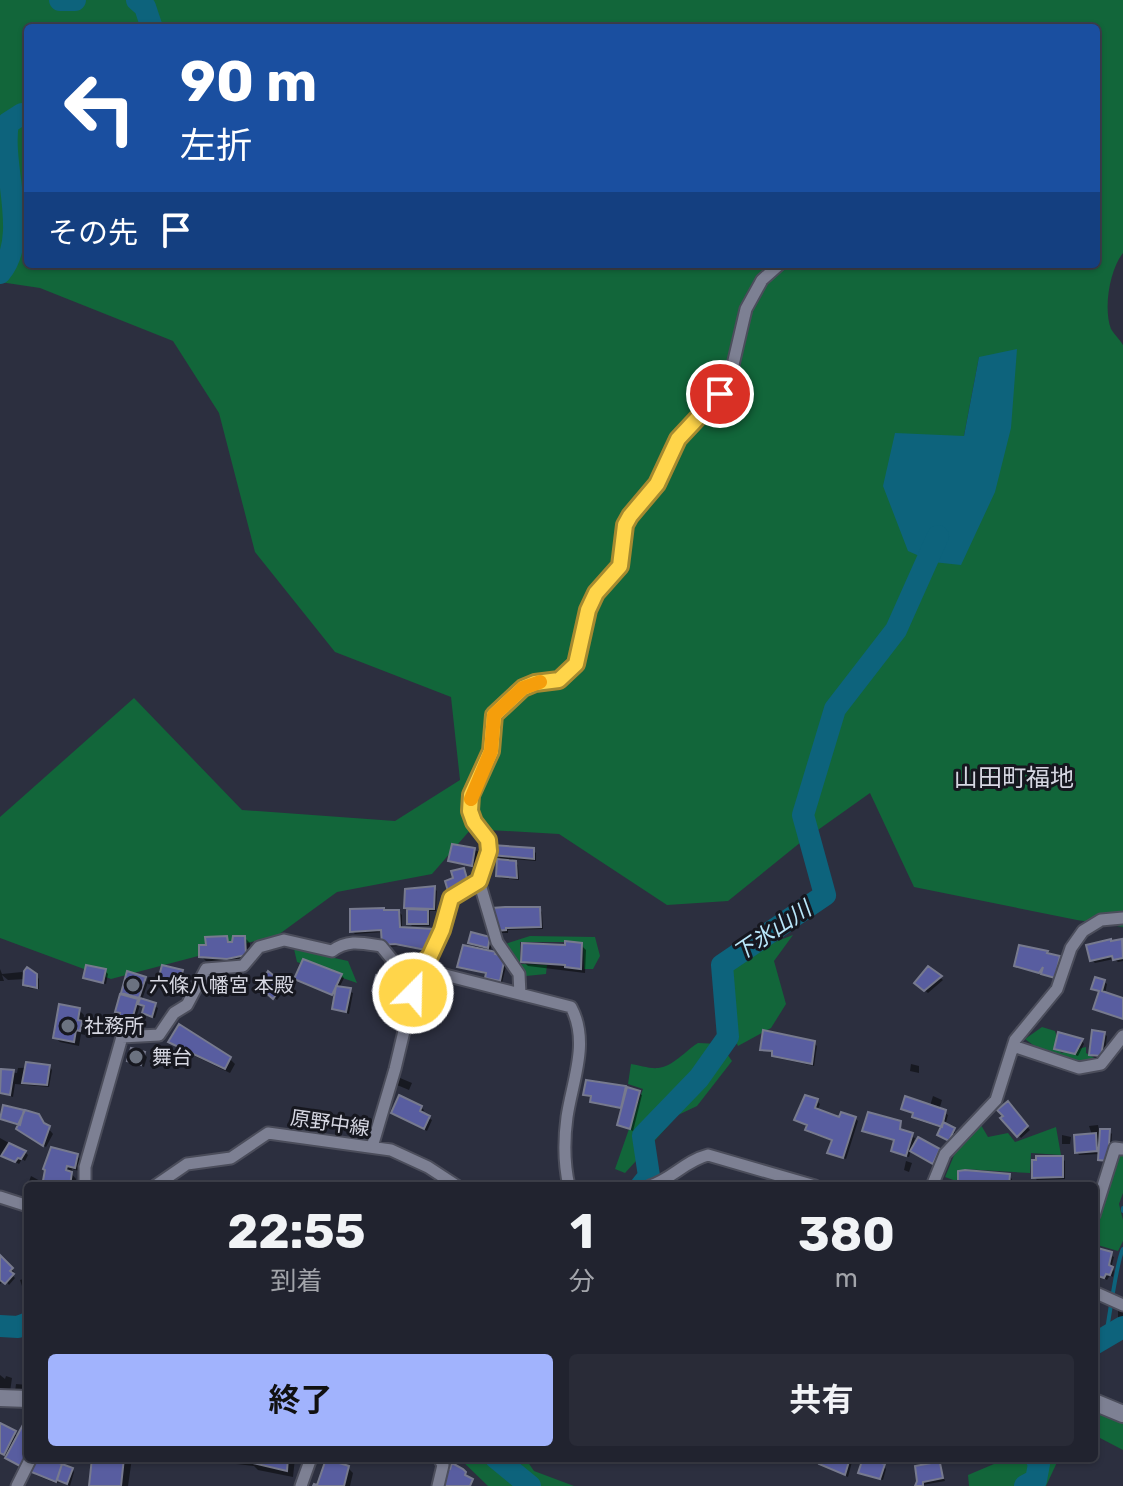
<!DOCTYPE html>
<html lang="ja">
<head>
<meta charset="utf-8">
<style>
	body { margin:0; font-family:Rubik,"Noto Sans JP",sans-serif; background:#292b37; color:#f1f3f6; height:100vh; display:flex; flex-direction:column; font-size:30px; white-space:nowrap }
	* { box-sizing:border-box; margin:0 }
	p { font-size:26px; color:#a2a4aa }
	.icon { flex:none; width:44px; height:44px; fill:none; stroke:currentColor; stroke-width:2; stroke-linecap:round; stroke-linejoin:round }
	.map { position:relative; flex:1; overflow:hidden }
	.drawer { position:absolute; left:24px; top:1182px; width:1074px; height:280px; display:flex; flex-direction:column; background:#21232f; border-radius:8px; box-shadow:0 2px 6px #0004,0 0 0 2px #3e404b }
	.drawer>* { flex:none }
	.guide { position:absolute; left:24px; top:24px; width:1076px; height:244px; border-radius:8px; box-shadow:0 2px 6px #0004,0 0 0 2px #3e404b; background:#1a4fa0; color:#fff; overflow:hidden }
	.pin { position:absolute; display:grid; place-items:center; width:68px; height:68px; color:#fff; margin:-34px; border:4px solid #fff; border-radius:50%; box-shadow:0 2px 8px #0007 }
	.me { position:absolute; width:88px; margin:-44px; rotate:23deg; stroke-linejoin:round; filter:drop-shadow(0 0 6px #0008) }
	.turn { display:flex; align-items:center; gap:28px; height:168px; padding:0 24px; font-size:36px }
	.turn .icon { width:104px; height:104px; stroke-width:2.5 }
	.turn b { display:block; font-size:56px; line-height:68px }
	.then { display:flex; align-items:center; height:76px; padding:0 24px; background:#0003; gap:16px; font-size:30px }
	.eta { display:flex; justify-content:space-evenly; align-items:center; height:136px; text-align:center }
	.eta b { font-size:48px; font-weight:700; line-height:56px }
	.button { display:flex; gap:16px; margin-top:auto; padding:16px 24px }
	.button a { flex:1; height:92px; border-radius:8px; background:#a1b3fd; color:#111; font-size:32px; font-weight:700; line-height:92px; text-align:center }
	.button a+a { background:#292b37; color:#f1f3f6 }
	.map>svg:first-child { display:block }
	.forest { fill:#12663a; fill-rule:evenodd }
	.water { fill:#0d637c }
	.shadow { fill:#0007 }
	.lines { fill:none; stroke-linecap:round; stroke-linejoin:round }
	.stream { stroke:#0d637c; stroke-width:4 }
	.river { stroke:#0d637c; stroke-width:22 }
	.building { fill:#585da0; stroke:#777a8e; stroke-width:2 }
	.street-casing { stroke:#4b4d5b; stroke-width:15 }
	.secondary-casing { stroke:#4b4d5b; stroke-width:20 }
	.street { stroke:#7d8093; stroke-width:11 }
	.secondary { stroke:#7d8093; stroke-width:16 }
	.route-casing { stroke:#a68a30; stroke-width:20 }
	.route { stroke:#ffd54a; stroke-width:14 }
	.slow { stroke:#f59e0b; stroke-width:14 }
	.worship-dot { fill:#6b7280; stroke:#16171f; stroke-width:3 }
	.labels { text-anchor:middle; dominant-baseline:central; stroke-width:6; stroke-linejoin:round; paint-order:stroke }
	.poi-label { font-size:20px; fill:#d6d7e2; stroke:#16171f; text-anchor:start }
	.street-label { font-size:20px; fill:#d6d7e2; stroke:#16171f }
	.water-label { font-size:22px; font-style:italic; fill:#b8e6f9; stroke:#16171f }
	.quarter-label { font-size:24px; fill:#d6d7e2; stroke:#16171f }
</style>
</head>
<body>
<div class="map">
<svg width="1123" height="1486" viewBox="0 0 1123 1486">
	<rect width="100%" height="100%" fill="#2c2f3f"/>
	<path class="forest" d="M 0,0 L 1123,0 L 1123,253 C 1110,269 1103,308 1111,329 C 1114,334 1120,340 1123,345 L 1123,927 L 1077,920 L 914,887 L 870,793 L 801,842 L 728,901 L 667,905 L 559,834 L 471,829 L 432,874 L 337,892 L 278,935 L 111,979 L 0,938 L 0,817 L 134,698 L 242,810 L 395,821 L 460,780 L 451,697 L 335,652 L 255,552 L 219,413 L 173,341 L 40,288 L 0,282 ZM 28,28 L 1096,28 L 1096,264 L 28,264 ZM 979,357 L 961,564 L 964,436 Z
		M 793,935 L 774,961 L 786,1004 L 771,1028 L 738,1046 L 720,1009 L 716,965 Z
		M 530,936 L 595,937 L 600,956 L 593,969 L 584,969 L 583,942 L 520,942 L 520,964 L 547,965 L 546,974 L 526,976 L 505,944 Z
		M 294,949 L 348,961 L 357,983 L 297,962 Z
		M 1042,1027 L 1055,1031 L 1061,1053 L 1086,1047 L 1086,1053 L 1099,1061 C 1069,1067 1049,1057 1025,1039 Z
		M 698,1043 L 720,1044 L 732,1061 L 697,1106 L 678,1115 L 625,1173 L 615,1169 L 643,1089 L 628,1084 L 631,1064 C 639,1065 650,1069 658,1068 C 674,1066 685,1051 698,1043 Z
		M 981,1125 L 988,1137 L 1008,1133 L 1015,1142 L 1056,1127 L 1061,1155 L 1031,1153 L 1030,1173 L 964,1169 L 956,1181 L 945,1177 L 955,1153 Z
		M 1123,1152 L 1123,1193 L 1119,1204 L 1123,1220 L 1123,1241 L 1118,1251 L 1094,1244 L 1094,1221 L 1103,1207 L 1119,1153 Z
		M 1094,1410 L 1123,1422 L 1123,1450 L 1100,1438 L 1094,1439 Z
		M 459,1458 L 525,1458 L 534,1471 L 574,1486 L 488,1486 Z
		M 1008,1458 L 1059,1458 L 1046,1486 L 969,1486 L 968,1475 Z"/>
	<path class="water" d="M 1017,349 L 1011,428 L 995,492 L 961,565 L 933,562 L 908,551 L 883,486 L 895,433 L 964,436 L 979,357 Z"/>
	<path class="shadow" d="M 474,850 L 483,853 L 481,868 L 454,863 L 451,860 Z
		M 533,850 L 536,853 L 536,861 L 511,859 L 518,865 L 519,880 L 501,878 L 498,875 L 500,858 L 494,855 Z
		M 434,888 L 437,891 L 436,911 L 430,911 L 430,926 L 412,926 L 409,923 L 407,891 Z
		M 539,909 L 542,912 L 543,929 L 508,930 L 508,933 L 501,933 L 498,930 Z
		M 385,912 L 399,912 L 402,915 L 402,929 L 433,931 L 436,934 L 433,952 L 399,946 L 387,947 L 383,932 L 355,934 L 352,931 Z
		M 226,938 L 234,946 L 245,938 L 250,943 L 250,959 L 233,963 L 206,961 L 201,956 Z
		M 489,939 L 492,941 L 490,953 L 507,962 L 502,983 L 490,980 L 488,975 L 459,966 L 478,950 L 470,942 Z
		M 1121,941 L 1123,961 L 1118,962 L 1114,959 L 1095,963 L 1092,960 Z
		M 581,945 L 586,950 L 585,973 L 528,966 L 523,961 Z
		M 1047,953 L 1062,961 L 1058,979 L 1016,966 Z
		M 0,969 L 2,974 L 22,972 L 26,976 L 36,975 L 39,979 L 39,989 L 28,988 L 26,979 L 8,980 L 2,975 L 4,981 L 0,981 Z
		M 929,969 L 943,980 L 928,993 L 916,983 Z
		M 105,971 L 108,974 L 106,984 L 85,978 Z
		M 182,972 L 185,975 L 181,990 L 159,984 Z
		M 129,974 L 148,982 L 142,1000 L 158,1008 L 155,1018 L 147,1016 L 144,1013 L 146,1007 L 140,1005 L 136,1018 L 131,1017 L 130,1021 L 124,1019 L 117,1011 Z
		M 341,975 L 344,978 L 339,988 L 353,993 L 349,1014 L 334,1009 L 336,996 L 300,981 Z
		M 399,982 L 402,985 L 398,998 L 374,990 Z
		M 1104,982 L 1107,984 L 1105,994 L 1123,1000 L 1123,1019 L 1095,1008 L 1101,993 L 1093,988 Z
		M 260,985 L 283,985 L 286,988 L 277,1000 Z
		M 79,1010 L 84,1015 L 83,1025 L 86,1028 L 85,1035 L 81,1034 L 79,1046 L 60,1042 L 55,1037 Z
		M 1104,1034 L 1107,1036 L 1104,1058 L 1094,1057 L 1091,1054 Z
		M 1082,1041 L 1084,1044 L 1078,1056 L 1056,1048 Z
		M 171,1042 L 230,1059 L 235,1064 L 230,1073 L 176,1047 Z
		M 814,1043 L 817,1046 L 814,1066 L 777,1058 L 774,1053 L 762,1049 Z
		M 144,1054 L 147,1057 L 144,1067 L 130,1061 Z
		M 911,1064 L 919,1066 L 919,1073 L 910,1071 Z
		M 50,1067 L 52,1070 L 49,1087 L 15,1084 L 13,1097 L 0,1093 L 0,1075 L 3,1071 L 17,1073 L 18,1068 Z
		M 400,1078 L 412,1083 L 409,1090 L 397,1085 Z
		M 625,1088 L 642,1095 L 633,1131 L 619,1125 L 623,1109 L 595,1104 L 593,1098 L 585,1094 Z
		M 933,1096 L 942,1100 L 939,1110 L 948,1115 L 945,1126 L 957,1133 L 952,1142 L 939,1135 L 942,1128 L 917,1120 L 915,1114 L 903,1108 L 930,1106 Z
		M 817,1101 L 820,1104 L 817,1111 L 840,1120 L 855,1118 L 858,1121 L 846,1159 L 830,1152 L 833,1141 L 810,1133 L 807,1130 L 808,1126 L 796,1119 Z
		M 1008,1104 L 1030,1130 L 1021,1138 L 1003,1118 Z
		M 421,1108 L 424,1110 L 422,1114 L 432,1120 L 427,1131 L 396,1115 Z
		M 22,1111 L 26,1114 L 38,1116 L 53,1134 L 46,1147 L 22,1132 L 19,1126 L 1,1118 Z
		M 899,1123 L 902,1132 L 915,1138 L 912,1148 L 939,1150 L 942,1153 L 936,1165 L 911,1150 L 909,1157 L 896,1153 L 894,1150 L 896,1142 L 864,1130 Z
		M 1098,1125 L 1099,1131 L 1109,1131 L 1112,1134 L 1110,1163 L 1103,1162 L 1100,1154 L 1079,1155 L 1077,1152 L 1092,1135 L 1089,1126 Z
		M 1062,1135 L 1071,1137 L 1070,1144 L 1062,1144 Z
		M 0,1138 L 25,1152 L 28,1155 L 25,1161 L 22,1159 L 19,1164 L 2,1154 L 0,1157 Z
		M 77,1156 L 82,1161 L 79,1171 L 72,1169 L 71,1173 L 76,1179 L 75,1186 L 27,1187 L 31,1176 L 44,1183 Z
		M 1062,1158 L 1065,1161 L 1065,1179 L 1037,1180 L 1034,1177 Z
		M 906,1161 L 912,1163 L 909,1172 L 904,1170 Z
		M 1009,1176 L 1012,1179 L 1011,1186 L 975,1186 L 963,1185 L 960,1182 Z
		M 944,1181 L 956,1185 L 957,1186 L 943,1186 Z
		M 1094,1249 L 1114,1257 L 1111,1268 L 1114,1271 L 1113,1277 L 1110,1275 L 1107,1280 L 1097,1274 L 1098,1268 L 1094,1267 Z
		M 0,1258 L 14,1272 L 11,1274 L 15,1278 L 9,1285 L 5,1280 L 0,1284 Z
		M 26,1278 L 28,1290 L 24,1292 L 20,1280 Z
		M 1118,1310 L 1123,1312 L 1123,1320 L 1118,1324 Z
		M 0,1375 L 5,1379 L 6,1376 L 12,1378 L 10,1392 L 0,1393 Z
		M 16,1384 L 28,1385 L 28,1396 L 15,1392 Z
		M 0,1425 L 19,1437 L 28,1425 L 27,1470 L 0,1453 Z
		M 37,1458 L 72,1469 L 74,1472 L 70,1486 L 61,1482 L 55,1483 L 36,1475 L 33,1472 Z
		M 94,1458 L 132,1458 L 128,1486 L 91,1486 Z
		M 184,1458 L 295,1458 L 293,1477 L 258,1470 L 254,1466 Z
		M 823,1458 L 853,1458 L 848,1477 L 825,1466 Z
		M 979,1458 L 994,1458 L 983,1463 Z
		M 939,1465 L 945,1481 L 917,1486 Z
		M 884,1466 L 886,1469 L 883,1480 L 861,1472 Z
		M 348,1468 L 353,1473 L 350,1486 L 319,1486 Z"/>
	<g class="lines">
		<path class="stream" d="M 1123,1208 L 1123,1211
			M 1106,1336 C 1109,1319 1117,1259 1123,1249"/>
		<path class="river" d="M 60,0 L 75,0
			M 137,0 L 145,7 L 152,28
			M 0,273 C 31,236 0,168 8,123 L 22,114 L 28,115
			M 641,1186 L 649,1176 L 643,1136 L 699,1078 L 728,1037 L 722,965 L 825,895 L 803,815 L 835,709 L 896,630 L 938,536
			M 0,1326 L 18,1327 L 28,1323
			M 1094,1344 L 1123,1327
			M 496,1458 L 530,1486
			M 1025,1486 L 1036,1480 L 1039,1464 L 1036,1458"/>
	</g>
	<path class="building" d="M 452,844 L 475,848 L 472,866 L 448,861 Z
		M 492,845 L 534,848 L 534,859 L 492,855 Z
		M 497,859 L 516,861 L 517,878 L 496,876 Z
		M 464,868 L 468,882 L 448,891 L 445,881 L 453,878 L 451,871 Z
		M 435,886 L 434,909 L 404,908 L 405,889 Z
		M 505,907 L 540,907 L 541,927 L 506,928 L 506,930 L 496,931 L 492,908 Z
		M 384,908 L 384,910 L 399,910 L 400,927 L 434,929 L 431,951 L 395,944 L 382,945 L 381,930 L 350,932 L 350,909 Z
		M 407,909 L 428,910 L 428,924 L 407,924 Z
		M 471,932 L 490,937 L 488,948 L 468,943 Z
		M 227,936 L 228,942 L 232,942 L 233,936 L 245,936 L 246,955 L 227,959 L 199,957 L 199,945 L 206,945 L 205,937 Z
		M 1111,939 L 1111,941 L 1122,939 L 1123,958 L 1113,960 L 1112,956 L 1090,961 L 1086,945 Z
		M 565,941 L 582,943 L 581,969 L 565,967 L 565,965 L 521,962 L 522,943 L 565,945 Z
		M 463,945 L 496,952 L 495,954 L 505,957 L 500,981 L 485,978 L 486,973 L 457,967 Z
		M 1019,945 L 1048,951 L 1047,953 L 1060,956 L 1055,978 L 1041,974 L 1043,967 L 1039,973 L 1014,966 Z
		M 303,959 L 342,974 L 332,995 L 294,979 Z
		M 86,965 L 106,969 L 103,983 L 83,978 Z
		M 162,965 L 183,970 L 178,988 L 157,984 Z
		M 928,966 L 942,976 L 924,991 L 914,983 Z
		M 27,967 L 37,974 L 37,988 L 23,985 L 24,971 Z
		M 127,971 L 146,977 L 139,998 L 121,993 Z
		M 268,971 L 284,984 L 273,999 L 258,986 Z
		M 376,975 L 400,980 L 395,996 L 372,991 Z
		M 1095,977 L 1105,980 L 1102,991 L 1123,998 L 1123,1019 L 1093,1009 L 1099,991 L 1091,989 Z
		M 336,986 L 351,988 L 346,1012 L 332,1009 Z
		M 120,994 L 138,999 L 133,1016 L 128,1016 L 127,1019 L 119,1016 L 120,1013 L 115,1012 Z
		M 140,998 L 156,1003 L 152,1017 L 142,1013 L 144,1006 L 138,1004 Z
		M 59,1004 L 80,1008 L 78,1020 L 82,1021 L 80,1031 L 76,1030 L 74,1042 L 53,1038 Z
		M 179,1024 L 231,1057 L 225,1069 L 168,1042 Z
		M 763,1030 L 815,1041 L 812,1064 L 772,1056 L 772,1051 L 760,1050 Z
		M 1092,1030 L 1105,1032 L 1101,1056 L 1089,1055 Z
		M 1058,1032 L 1083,1039 L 1075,1054 L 1054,1049 Z
		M 131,1048 L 145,1052 L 141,1065 L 127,1061 Z
		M 26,1062 L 50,1065 L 47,1085 L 22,1083 Z
		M 1,1069 L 14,1070 L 10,1095 L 0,1093 Z
		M 586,1080 L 626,1086 L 621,1108 L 590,1102 L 591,1096 L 583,1095 Z
		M 627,1087 L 640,1091 L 630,1129 L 617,1125 Z
		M 399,1095 L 422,1106 L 420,1111 L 430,1116 L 424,1129 L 391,1113 Z
		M 805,1095 L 818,1099 L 815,1108 L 839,1117 L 841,1112 L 856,1117 L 843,1158 L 827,1153 L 832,1140 L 805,1130 L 807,1125 L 794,1120 Z
		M 905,1096 L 946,1110 L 942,1127 L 912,1117 L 913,1113 L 901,1109 Z
		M 1008,1101 L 1028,1126 L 1017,1137 L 1000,1118 L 1003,1116 L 997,1110 Z
		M 3,1105 L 24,1110 L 20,1125 L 0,1119 Z
		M 25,1110 L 39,1114 L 44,1123 L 50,1126 L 43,1146 L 16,1129 Z
		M 868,1112 L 901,1121 L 900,1129 L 913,1133 L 906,1156 L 891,1151 L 894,1140 L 862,1131 Z
		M 943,1122 L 955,1128 L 949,1141 L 937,1135 Z
		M 1100,1129 L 1110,1129 L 1108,1161 L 1098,1160 Z
		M 1096,1133 L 1097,1151 L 1075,1153 L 1074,1135 Z
		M 918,1137 L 940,1149 L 933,1164 L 910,1151 Z
		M 9,1143 L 26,1151 L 21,1159 L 18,1158 L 15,1162 L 1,1156 Z
		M 51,1147 L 78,1154 L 75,1168 L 67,1166 L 66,1170 L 72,1172 L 70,1186 L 42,1186 L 45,1170 L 43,1169 Z
		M 1036,1156 L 1063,1156 L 1063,1177 L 1032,1178 L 1032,1160 L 1036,1160 Z
		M 965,1170 L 1010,1174 L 1009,1186 L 973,1186 L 973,1182 L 958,1183 L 958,1171 Z
		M 1094,1247 L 1112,1252 L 1109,1265 L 1113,1267 L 1110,1275 L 1106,1274 L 1104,1278 L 1095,1275 Z
		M 0,1255 L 13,1268 L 10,1271 L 14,1274 L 5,1284 L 0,1280 Z
		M 25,1421 L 28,1423 L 28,1454 L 22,1467 L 5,1458 Z
		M 0,1423 L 16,1431 L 4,1455 L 0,1453 Z
		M 35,1458 L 46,1458 L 62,1464 L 56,1482 L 29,1471 Z
		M 92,1458 L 124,1458 L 121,1486 L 89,1486 Z
		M 231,1458 L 288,1458 L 287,1471 Z
		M 821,1458 L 850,1458 L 845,1475 L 819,1464 Z
		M 863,1458 L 885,1464 L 880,1479 L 858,1473 Z
		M 326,1459 L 349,1466 L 344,1486 L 313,1486 L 314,1484 L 317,1485 Z
		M 937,1462 L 940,1463 L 943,1478 L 923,1482 L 923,1486 L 915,1486 L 917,1481 L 915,1466 Z
		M 452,1463 L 463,1469 L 466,1472 L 465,1475 L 473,1479 L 470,1486 L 441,1486 L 446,1468 L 450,1469 Z
		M 62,1464 L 73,1468 L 67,1484 L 57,1480 Z"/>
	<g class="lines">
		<g class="street-casing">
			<path id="street" d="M 479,881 L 489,851 L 488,840 L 474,822 L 470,811 L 471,795 L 491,751 L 494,715 L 523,688 L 535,683 L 559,680 L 576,664 L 588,610 L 596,593 L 620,566 L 625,525 L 657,484 L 678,439 L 729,382 L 746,309 L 762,280 L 780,264
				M 479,881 L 497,942 L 519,974 L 520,994
				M 1013,1046 L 1079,1068 L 1101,1064 L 1123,1036
				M 372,1147 L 395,1069 L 419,968 C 437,948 444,923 451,898 L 479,881
				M 85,1186 L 85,1167 L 122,1037 L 159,1035 L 174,1013 L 187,1005 L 206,969 L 243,966 L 259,947 L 284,940 L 332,951 C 348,939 362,943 381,946 L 394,962 L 571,1007 C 590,1042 572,1082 567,1117 C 564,1139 564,1164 569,1186
				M 155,1186 L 187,1164 L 231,1158 L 268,1133 L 391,1150 L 428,1167 L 457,1186
				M 650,1186 C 672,1179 685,1161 708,1155 L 815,1186
				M 932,1186 L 945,1154 L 996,1100 L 1015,1040 L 1057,989 L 1071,948 L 1083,931 L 1101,920 L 1123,918
				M 0,1197 L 28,1206
				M 1094,1215 L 1115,1148 L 1123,1149
				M 1094,1292 L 1123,1305
				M 17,1486 L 31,1458
				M 301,1486 L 311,1458
				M 438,1486 L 443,1465 L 439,1458"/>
		</g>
		<g class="secondary-casing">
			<path id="secondary" d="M 0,1398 L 28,1399
				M 1094,1402 L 1123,1414"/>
		</g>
		<use href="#street" class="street"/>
		<use href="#secondary" class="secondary"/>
	</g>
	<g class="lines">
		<g class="route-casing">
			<path id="route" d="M 413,993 L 419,968 L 430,956 L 442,930 L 451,898 L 479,881 L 489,851 L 488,840 L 474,822 L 470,811 L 471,795 L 491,751 L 494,715 L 523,688 L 535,683 L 559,680 L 576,664 L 588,610 L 596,593 L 620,566 L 625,525 L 630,516 L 657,484 L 678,439 L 720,394"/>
		</g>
		<use href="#route" class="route"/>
		<path class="slow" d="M 471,799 L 491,751 L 494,715 L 523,688 L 540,682"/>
	</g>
	<g class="worship-dot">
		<circle cx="133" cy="985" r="8"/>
		<circle cx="68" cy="1026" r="8"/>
		<circle cx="136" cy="1057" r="8"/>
	</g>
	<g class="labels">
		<g class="poi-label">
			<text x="149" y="985">六條八幡宮 本殿</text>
			<text x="84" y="1026">社務所</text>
			<text x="152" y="1057">舞台</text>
		</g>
		<g class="street-label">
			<text transform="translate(330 1123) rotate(8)">原野中線</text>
		</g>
		<g class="water-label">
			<text transform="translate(772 931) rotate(-34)">下氷山川</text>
		</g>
		<g class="quarter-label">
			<text x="1014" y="778">山田町福地</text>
		</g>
	</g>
</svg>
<div class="pin" style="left:720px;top:394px;background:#d93025"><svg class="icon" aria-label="arrive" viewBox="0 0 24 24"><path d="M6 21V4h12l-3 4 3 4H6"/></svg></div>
<svg class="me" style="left:413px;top:993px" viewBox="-20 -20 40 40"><circle r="17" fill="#ffd54a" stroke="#fff" stroke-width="3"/><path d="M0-11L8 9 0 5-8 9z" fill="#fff"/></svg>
<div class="guide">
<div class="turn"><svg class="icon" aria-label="left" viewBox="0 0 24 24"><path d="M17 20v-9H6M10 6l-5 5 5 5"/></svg><div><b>90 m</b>左折</div></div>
<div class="then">その先<svg class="icon" aria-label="arrive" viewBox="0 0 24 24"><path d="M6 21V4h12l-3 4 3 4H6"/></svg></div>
</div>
<section class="drawer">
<div class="eta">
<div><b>22:55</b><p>到着</p></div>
<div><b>1</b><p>分</p></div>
<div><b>380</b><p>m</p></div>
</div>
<div class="button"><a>終了</a><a>共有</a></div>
</section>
</div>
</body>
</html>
